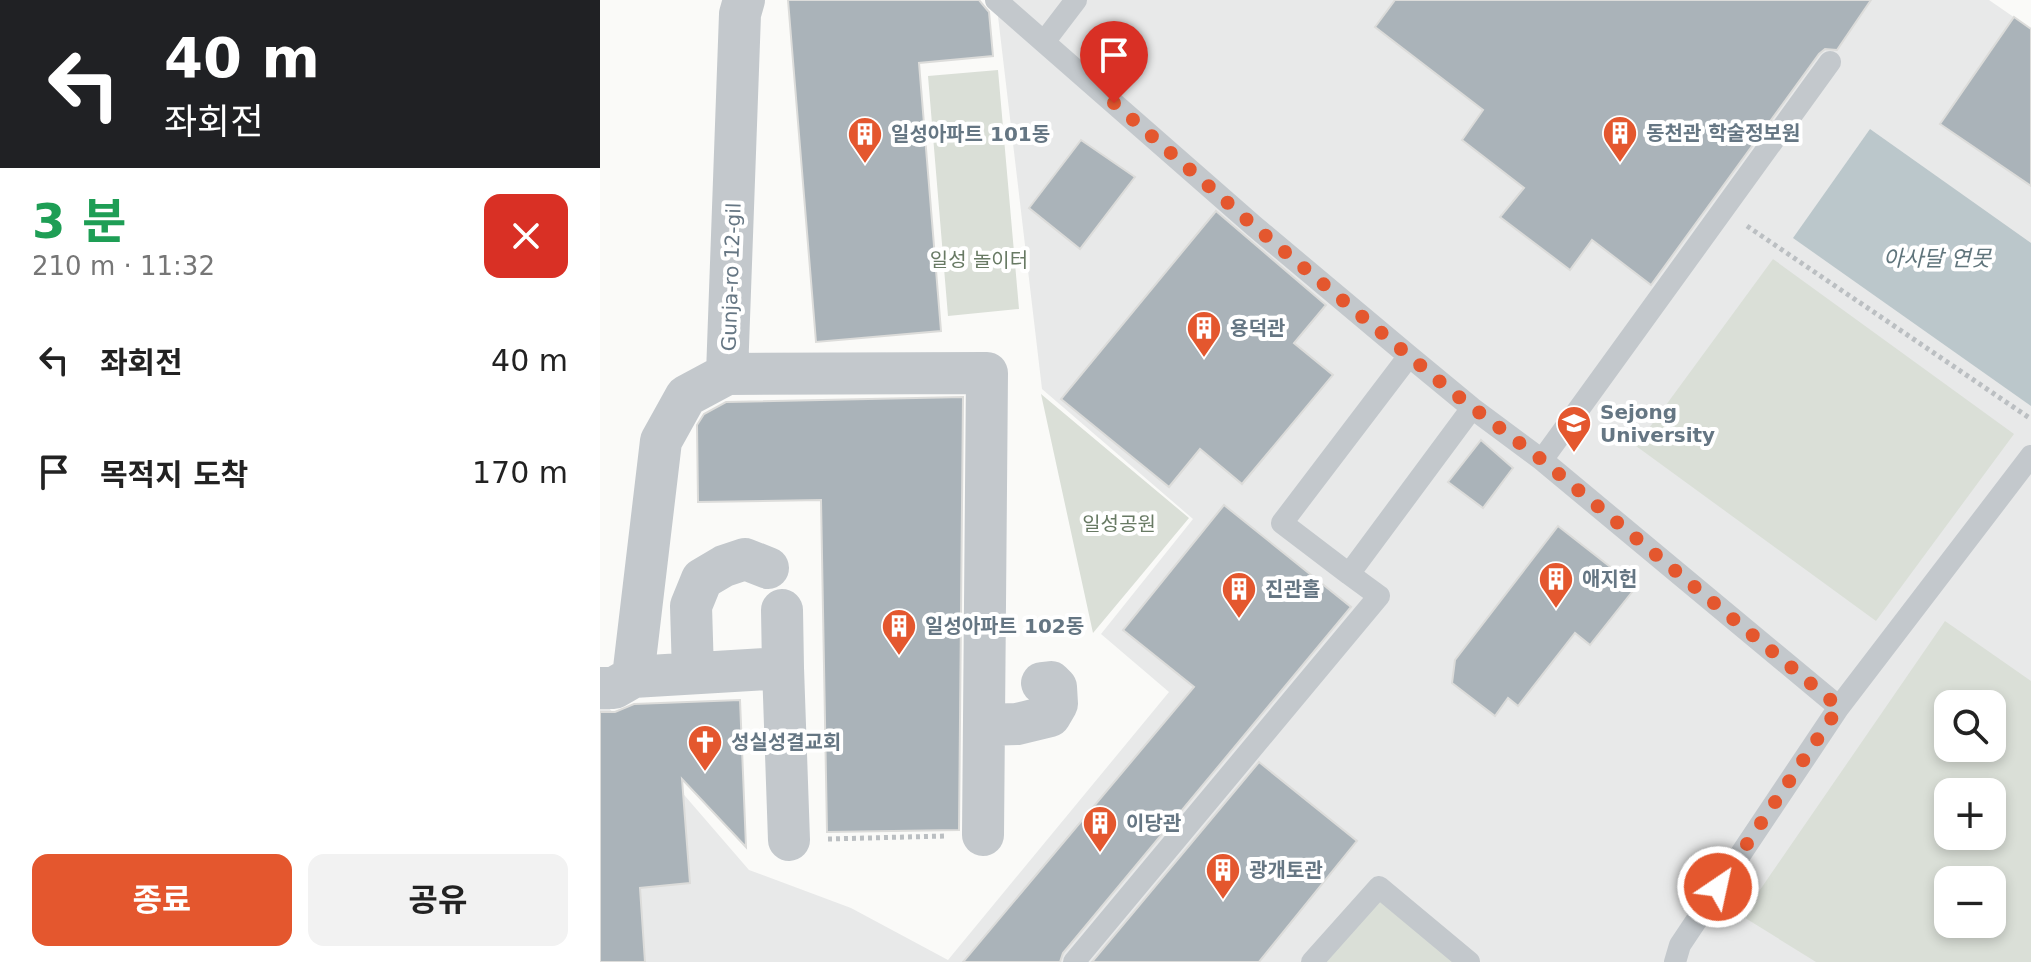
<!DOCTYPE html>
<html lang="ko">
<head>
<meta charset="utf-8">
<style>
	body { margin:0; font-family:"DejaVu Sans","Noto Sans KR",sans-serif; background:#f2f2f2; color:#222; height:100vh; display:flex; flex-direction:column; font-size:30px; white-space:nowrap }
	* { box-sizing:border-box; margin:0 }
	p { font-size:26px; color:#767676 }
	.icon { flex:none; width:44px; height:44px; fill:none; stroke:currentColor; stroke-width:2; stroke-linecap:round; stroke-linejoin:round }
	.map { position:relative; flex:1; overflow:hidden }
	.drawer { display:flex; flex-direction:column; background:#fff; width:600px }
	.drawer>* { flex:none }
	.hud { background:#202124; color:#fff; overflow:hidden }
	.fabs { position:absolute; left:1334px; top:690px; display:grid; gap:16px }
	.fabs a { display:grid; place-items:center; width:72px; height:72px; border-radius:16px; background:#fff; box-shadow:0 4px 12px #0003; font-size:40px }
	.pin { position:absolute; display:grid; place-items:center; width:68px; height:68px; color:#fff; margin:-82px -34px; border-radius:50% 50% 50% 0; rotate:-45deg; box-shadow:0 0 8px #0007 }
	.pin .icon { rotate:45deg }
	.me { position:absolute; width:88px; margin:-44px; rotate:34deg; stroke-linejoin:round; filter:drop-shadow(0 0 6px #0008) }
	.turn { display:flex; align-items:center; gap:28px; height:168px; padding:0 32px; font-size:36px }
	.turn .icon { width:104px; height:104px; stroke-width:2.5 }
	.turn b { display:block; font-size:56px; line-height:68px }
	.round { display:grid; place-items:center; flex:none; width:84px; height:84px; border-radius:16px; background:#f2f2f2 }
	.head { display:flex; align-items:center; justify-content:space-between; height:136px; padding:0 32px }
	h1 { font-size:48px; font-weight:700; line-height:60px; color:#1e9e55 }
	.cta { display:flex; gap:16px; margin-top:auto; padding:16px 32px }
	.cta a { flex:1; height:92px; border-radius:16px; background:#e4572e; color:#fff; font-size:32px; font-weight:700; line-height:92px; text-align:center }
	.cta a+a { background:#f2f2f2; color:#222 }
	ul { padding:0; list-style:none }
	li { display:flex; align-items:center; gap:24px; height:112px; padding:0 32px }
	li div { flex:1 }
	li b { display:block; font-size:30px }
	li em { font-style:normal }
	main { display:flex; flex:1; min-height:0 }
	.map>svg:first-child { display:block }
	.built { fill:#e8e9e9; fill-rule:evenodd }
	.green { fill:#dadfd7; fill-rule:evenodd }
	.water { fill:#bbc7cb }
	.building { fill:#aab3b9; stroke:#dcdcda; stroke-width:2 }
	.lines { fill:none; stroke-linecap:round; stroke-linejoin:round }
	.path { stroke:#bbbfc2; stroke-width:5; stroke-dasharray:4 4; stroke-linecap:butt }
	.lane { stroke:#c3c8cc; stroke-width:22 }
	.street { stroke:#c3c8cc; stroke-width:42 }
	.route { stroke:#e4572e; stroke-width:14; stroke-dasharray:0 25.2 }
	.labels { text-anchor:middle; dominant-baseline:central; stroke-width:8; stroke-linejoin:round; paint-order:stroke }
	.poi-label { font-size:20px; font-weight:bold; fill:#657683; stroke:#fff; text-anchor:start }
	.park-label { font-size:20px; fill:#687a64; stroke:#fff }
	.street-label { font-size:20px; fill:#657683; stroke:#fff }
	.water-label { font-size:22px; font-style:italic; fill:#60757c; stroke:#fff }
</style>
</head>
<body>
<main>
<section class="drawer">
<div class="hud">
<div class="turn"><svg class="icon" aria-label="left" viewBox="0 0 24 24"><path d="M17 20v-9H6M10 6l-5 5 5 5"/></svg><div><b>40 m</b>좌회전</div></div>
</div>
<div class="head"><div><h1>3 분</h1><p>210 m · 11:32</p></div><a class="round" style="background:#d93025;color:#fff"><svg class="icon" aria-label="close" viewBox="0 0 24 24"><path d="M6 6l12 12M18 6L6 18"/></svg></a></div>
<ul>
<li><svg class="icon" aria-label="left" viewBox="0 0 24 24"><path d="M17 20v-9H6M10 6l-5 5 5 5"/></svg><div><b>좌회전</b></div><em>40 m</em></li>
<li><svg class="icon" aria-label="arrive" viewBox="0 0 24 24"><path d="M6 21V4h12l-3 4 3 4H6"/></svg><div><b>목적지 도착</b></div><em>170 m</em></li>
</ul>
<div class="cta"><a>종료</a><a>공유</a></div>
</section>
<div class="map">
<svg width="1431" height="962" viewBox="0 0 1431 962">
	<rect width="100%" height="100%" fill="#fafaf8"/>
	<path class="built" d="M 389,0 L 1389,0 L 1431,29 L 1431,962 L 0,962 L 0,708 L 9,708 L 149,870 L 251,908 L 348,960 L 569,692 L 501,634 L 593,519 L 442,389 L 397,8 ZM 1348,704 L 1392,704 L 1392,748 L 1348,748 ZM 1348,792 L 1392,792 L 1392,836 L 1348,836 ZM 1348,880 L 1392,880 L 1392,924 L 1348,924 Z"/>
	<path class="green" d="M 398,70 L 419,309 L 348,316 L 328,76 Z
		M 1173,259 L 1414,434 L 1276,621 L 1036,446 Z
		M 441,394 L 589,518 L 493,633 Z
		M 1345,621 L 1431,681 L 1431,962 L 1216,962 L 1142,916 ZM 1348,704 L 1392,704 L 1392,748 L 1348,748 ZM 1348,792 L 1392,792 L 1392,836 L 1348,836 ZM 1348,880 L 1392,880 L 1392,924 L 1348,924 Z
		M 779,894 L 857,962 L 720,962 Z"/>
	<path class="water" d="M 1270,129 L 1431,243 L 1431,406 L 1193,238 Z"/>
	<path class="building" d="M 188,0 L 379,0 L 389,12 L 393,56 L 319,63 L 341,331 L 216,342 Z
		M 795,0 L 1271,0 L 1237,50 L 1225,49 L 1219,54 L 1051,285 L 992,240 L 970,270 L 900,217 L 924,188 L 862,140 L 883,110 L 775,27 Z
		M 1414,17 L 1431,29 L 1431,186 L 1340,124 Z
		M 481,140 L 535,177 L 480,249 L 429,208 Z
		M 616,211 L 726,305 L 694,343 L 733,375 L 642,484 L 600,449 L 569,487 L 461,399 Z
		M 363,397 L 359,830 L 227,832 L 221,500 L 98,502 L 97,425 L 104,414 L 126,402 Z
		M 881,440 L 913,468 L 883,508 L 848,482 Z
		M 624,505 L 751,607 L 463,953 L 460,962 L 363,962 L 594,687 L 523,630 Z
		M 958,526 L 1036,587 L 990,645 L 975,633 L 918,706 L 908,698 L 895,716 L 852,683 L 855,660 Z
		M 140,700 L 146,847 L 82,779 L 90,883 L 40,888 L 45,962 L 0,962 L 0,712 L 15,712 L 34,704 Z
		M 659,762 L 757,841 L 659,962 L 492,962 Z"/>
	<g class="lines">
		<path class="path" d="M 1147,226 L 1431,419
			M 228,839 L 346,836"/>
		<path class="lane" d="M 396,0 L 654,226 L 809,356 L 872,408 L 942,460 L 1239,707 L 1080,945 L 1075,962
			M 444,42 L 476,0
			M 942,460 L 1230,62
			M 749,574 L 682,523 L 809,356
			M 1239,707 L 1431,456
			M 474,962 L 779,596 L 749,574 L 872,408
			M 712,962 L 779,887 L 869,962"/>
		<path class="street" d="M 127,374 L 387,373 L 383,835
			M 182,610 L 183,668
			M 93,673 L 91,606 L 102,579 L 124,566 L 145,559 L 168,568
			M 33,677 L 61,441 L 86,396 L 127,374 L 140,14 L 144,0
			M 0,688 L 14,688 L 33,677 L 183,668 L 189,840
			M 384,725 L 417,724 L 450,716 L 457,704 L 456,687 L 451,682 L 442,683"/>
	</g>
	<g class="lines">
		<path class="route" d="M 514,103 L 654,226 L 851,391 L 942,460 L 1239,707 L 1118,887"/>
	</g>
	<defs>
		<g id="building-pin" transform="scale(1.8)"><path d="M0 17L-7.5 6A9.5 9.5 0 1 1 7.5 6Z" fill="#e4572e" stroke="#fff"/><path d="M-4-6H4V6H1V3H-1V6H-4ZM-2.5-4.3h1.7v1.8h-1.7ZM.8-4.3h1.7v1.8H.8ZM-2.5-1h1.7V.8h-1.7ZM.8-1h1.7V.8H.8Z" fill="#fff"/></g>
		<g id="university-pin" transform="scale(1.8)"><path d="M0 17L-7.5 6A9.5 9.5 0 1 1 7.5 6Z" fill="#e4572e" stroke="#fff"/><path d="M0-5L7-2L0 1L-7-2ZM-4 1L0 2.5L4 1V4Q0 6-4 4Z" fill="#fff"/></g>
		<g id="church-pin" transform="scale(1.8)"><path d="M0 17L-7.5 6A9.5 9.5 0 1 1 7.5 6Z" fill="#e4572e" stroke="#fff"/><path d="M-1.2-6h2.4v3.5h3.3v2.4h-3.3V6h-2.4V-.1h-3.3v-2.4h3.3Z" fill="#fff"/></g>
	</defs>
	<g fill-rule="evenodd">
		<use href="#building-pin" x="1020" y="133"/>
		<use href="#building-pin" x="265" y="134"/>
		<use href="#building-pin" x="604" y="328"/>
		<use href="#university-pin" x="974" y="423"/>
		<use href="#building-pin" x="956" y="579"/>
		<use href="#building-pin" x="639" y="589"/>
		<use href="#building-pin" x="299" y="626"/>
		<use href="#church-pin" x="105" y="742"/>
		<use href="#building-pin" x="500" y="823"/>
		<use href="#building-pin" x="623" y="870"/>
	</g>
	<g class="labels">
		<g class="poi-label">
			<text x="1046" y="133">동천관 학술정보원</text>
			<text x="291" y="134">일성아파트 101동</text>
			<text x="630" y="328">용덕관</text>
			<text x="1000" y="412">Sejong<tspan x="1000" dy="23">University</tspan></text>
			<text x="982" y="579">애지헌</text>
			<text x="665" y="589">진관홀</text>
			<text x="325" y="626">일성아파트 102동</text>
			<text x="131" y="742">성실성결교회</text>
			<text x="526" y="823">이당관</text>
			<text x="649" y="870">광개토관</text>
		</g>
		<g class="park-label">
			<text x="379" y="260">일성 놀이터</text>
			<text x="519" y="524">일성공원</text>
		</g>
		<g class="street-label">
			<text transform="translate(131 277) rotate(-88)">Gunja-ro 12-gil</text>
		</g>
		<g class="water-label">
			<text x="1337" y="258">아사달 연못</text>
		</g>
	</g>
</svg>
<div class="fabs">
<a><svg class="icon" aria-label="search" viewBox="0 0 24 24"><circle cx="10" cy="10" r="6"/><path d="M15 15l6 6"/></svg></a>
<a>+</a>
<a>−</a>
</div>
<div class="pin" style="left:514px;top:103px;background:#d93025"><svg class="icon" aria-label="arrive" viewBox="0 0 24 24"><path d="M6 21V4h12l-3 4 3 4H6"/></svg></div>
<svg class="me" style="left:1118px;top:887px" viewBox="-20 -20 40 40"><circle r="17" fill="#e4572e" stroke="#fff" stroke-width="3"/><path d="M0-11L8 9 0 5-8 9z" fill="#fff"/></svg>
</div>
</main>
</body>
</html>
